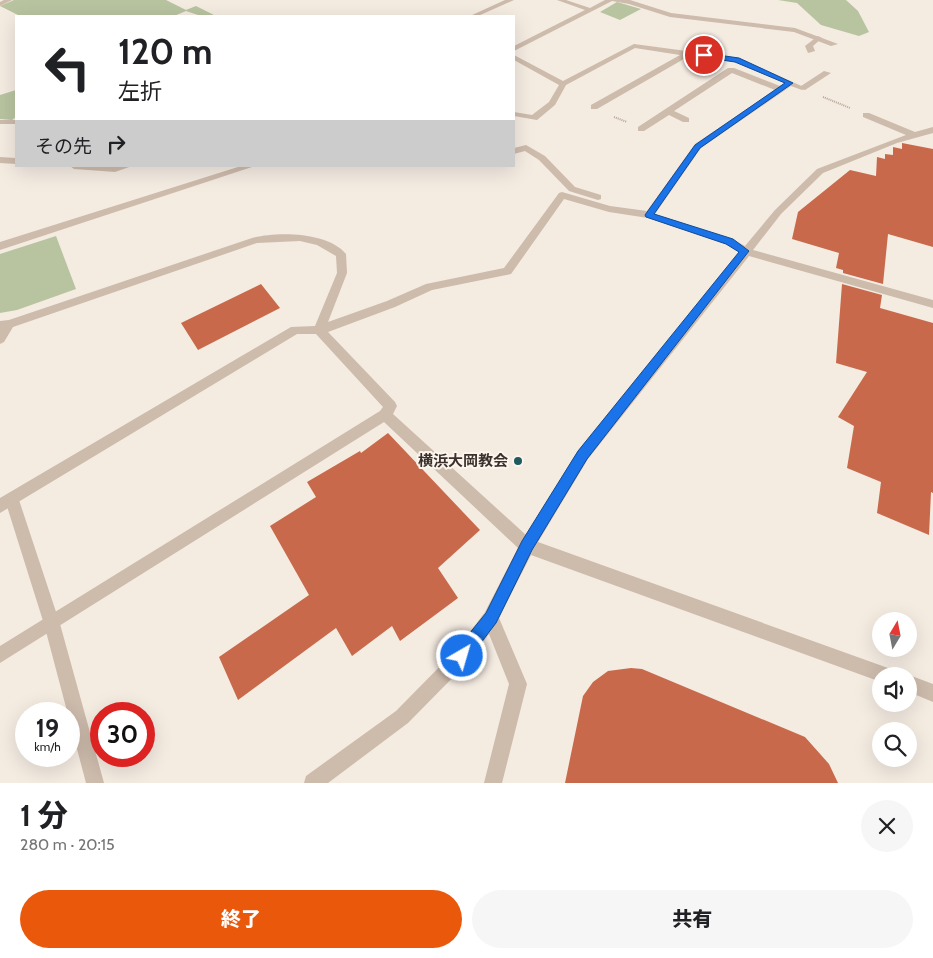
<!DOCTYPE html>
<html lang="ja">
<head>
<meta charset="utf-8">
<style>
	body { margin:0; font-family:Cabin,"Noto Sans JP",sans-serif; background:#f6f6f6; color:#202124; height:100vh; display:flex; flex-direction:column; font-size:19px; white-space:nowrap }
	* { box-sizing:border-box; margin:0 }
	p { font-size:16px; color:#757577 }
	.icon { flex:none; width:28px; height:28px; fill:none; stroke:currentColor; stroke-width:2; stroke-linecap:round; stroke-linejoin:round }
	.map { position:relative; height:783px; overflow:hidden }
	.details { display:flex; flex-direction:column; background:#fff; flex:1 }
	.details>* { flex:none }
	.hud { position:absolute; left:15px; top:15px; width:500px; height:152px; border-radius:0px; box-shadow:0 5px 20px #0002; background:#fff; color:#202124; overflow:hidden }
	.needle { width:32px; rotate:10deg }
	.tools { position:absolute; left:872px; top:612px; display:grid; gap:10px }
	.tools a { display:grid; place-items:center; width:45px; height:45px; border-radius:50%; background:#fff; box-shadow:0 5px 20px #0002; font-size:25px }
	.speed { position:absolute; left:15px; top:702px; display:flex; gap:10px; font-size:25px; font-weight:700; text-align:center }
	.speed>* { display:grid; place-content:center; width:65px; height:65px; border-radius:50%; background:#fff; box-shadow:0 5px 20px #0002; line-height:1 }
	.speed small { font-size:12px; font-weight:400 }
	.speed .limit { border:8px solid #d22; background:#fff; color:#111 }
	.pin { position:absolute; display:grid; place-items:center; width:42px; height:42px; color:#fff; margin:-21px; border:2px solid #fff; border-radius:50%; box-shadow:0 1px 5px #0007 }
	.me { position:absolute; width:55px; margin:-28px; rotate:38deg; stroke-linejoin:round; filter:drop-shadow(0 0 4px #0008) }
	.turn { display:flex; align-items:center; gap:18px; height:105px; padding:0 20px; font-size:22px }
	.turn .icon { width:65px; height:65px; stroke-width:2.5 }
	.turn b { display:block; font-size:35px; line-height:42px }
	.then { display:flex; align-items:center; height:48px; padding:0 20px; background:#0003; gap:10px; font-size:19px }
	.round { display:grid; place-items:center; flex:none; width:52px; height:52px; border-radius:26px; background:#f6f6f6 }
	.summary { display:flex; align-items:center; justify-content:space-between; height:85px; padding:0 20px }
	h1 { font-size:30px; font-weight:800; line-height:38px }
	.primary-button { display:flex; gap:10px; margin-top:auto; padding:10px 20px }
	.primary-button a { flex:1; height:58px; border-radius:30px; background:#ea580c; color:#fff; font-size:20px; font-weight:800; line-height:58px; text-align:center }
	.primary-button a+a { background:#f6f6f6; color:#202124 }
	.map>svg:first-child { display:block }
	.green { fill:#b8c4a0 }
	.building { fill:#c8694b }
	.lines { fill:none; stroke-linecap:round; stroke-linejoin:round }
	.path { stroke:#b9a596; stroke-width:2; stroke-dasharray:1 1; stroke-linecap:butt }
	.service { fill:#cdbbac; fill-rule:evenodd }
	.minor { fill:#cdbbac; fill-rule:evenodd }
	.route { fill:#1a73e8; stroke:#114b97 }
	.poi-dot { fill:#1f5a5e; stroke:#fbf5ee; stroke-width:2 }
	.labels { text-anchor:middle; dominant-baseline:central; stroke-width:4; stroke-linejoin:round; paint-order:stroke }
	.poi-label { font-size:15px; font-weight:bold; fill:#3b302b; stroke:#fbf5ee; text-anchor:end }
</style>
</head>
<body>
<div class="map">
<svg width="933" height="783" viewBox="0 0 933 783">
	<rect width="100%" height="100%" fill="#f4ebe1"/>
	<path class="green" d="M 14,0 L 166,0 L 186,10 L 196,6 L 216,16 L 201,16 L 186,11 L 174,16 L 20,16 L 0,6 Z
		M 778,0 L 846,0 L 858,11 L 869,32 L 859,36 L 821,25 L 797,3 Z
		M 617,2 L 641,9 L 620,20 L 600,12 Z
		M 16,90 L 16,117 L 12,120 L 0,119 L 0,95 Z
		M 56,236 L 76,289 L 17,310 L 0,313 L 0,254 Z"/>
	<path class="building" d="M 902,143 L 933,149 L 933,247 L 888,234 L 883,284 L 843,273 L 843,270 L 836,268 L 839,253 L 792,239 L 798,212 L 850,170 L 876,176 L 877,157 L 885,159 L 885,154 L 893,155 L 893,147 L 902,149 Z
		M 261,284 L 280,308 L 198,350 L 181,323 Z
		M 842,284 L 882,295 L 880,308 L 933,323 L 933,493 L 931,492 L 929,535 L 877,513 L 881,482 L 847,468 L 854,426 L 838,417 L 867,372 L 836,363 Z
		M 388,433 L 480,530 L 438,568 L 458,598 L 400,641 L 392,626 L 352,656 L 336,628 L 238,700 L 219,657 L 309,595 L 270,526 L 316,497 L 307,482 L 360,451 L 361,453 Z
		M 631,668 L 642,669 L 805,737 L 829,764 L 838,783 L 565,783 L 583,696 L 593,682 L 608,671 Z"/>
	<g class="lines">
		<path class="path" d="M 823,97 L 850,108
			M 614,117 L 627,122"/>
		<path class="service" d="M 818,36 L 822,38 L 813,46 L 815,51 L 808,53 L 805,46 Z
			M 824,71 L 831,73 L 805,90 L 798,88 Z
			M 12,493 L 17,495 L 19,500 L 60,624 L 104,783 L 86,783 L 44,624 L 5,500 L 7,495 Z"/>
		<path class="minor" d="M 4,0 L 12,0 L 0,6 L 0,2 Z
			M 505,0 L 514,0 L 478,16 L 470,16 Z
			M 557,0 L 566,0 L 590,8 L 605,0 L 630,0 L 671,13 L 795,28 L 838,44 L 831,46 L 794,32 L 670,17 L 629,4 L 612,1 L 514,51 L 514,46 L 585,10 Z
			M 634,44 L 739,58 L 806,88 L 802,90 L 791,86 L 701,148 L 655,214 L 734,240 L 745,246 L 775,210 L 817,169 L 906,135 L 863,117 L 863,113 L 869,113 L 915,132 L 933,127 L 933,133 L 897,143 L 823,173 L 781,214 L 753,250 L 933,300 L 933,308 L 749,256 L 588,459 L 538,542 L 888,668 L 894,670 L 896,676 L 881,676 L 881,682 L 531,555 L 499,618 L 527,684 L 502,783 L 484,783 L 509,684 L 489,634 L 468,662 L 408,723 L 328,783 L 304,783 L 306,776 L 396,711 L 456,650 L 485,612 L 518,548 L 384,422 L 0,663 L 0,646 L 380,411 L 383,407 L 316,334 L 297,334 L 0,513 L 0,498 L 291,327 L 315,326 L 337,273 L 336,256 L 317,245 L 300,241 L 257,243 L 13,327 L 4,342 L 0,344 L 0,321 L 9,320 L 252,238 C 277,231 329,232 346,254 L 347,273 L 328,322 L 387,301 L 426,284 L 504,268 L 559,193 L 562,192 L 610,206 L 647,211 L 695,144 L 775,90 L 732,73 L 674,111 L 689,118 L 689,122 L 683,122 L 669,115 L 644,131 L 638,131 L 638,127 L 728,68 L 734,68 L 780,86 L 784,83 L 734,62 L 689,56 L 597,109 L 591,109 L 591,105 L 680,55 L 635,48 L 566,85 L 555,105 L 537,120 L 514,116 L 514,112 L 532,115 L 549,102 L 559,85 L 514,60 L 514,55 L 563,81 ZM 564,199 L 609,212 L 648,218 L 726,244 L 740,253 L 578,451 L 526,535 L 393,414 L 397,406 L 395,402 L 328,332 L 395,307 L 432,290 L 511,274 Z
			M 0,120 L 16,120 L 16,124 L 0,124 Z
			M 526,145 L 545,156 L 575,187 L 601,195 L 601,199 L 598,200 L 569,191 L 539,160 L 525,151 L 514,154 L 514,148 Z
			M 0,157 L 16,158 L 16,164 L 0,163 Z
			M 70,166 L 132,166 L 115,172 L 74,169 Z
			M 241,166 L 255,166 L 0,250 L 0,242 Z
			M 909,675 L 933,684 L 933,702 L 909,692 L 909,676 L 907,676 Z"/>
	</g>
	<path class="route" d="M 704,53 L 739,58 L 793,83 L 700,148 L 654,214 L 733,239 L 749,251 L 587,459 L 532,550 L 496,623 L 467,661 L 462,663 L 456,661 L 454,656 L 456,650 L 486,613 L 522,541 L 578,451 L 739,252 L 726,244 L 646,217 L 645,215 L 695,145 L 785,83 L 735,62 L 702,57 L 701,55 Z"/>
	<circle class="poi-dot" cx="518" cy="461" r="5"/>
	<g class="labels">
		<g class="poi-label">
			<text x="508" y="461">横浜大岡教会</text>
		</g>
	</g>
</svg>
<div class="tools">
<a><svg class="needle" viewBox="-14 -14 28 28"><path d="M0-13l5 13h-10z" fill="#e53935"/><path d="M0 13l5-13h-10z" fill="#757577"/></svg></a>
<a><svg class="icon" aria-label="sound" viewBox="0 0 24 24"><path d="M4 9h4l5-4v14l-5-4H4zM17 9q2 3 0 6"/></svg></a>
<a><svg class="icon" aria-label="search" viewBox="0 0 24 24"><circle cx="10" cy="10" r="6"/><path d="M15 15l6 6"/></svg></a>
</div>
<div class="speed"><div>19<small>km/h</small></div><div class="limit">30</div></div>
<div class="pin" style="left:704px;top:55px;background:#d93025"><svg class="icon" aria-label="arrive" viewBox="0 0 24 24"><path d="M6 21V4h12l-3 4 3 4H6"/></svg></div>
<svg class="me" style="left:462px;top:656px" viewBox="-20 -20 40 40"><circle r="17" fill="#1a73e8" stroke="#fff" stroke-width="3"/><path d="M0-11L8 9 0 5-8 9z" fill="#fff"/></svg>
<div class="hud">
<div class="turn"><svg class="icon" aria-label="left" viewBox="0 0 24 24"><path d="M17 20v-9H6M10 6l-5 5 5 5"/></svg><div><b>120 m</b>左折</div></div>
<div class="then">その先<svg class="icon" aria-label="right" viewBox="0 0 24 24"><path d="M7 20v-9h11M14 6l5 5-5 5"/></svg></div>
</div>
</div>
<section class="details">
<div class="summary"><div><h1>1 分</h1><p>280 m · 20:15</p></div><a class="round"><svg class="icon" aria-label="close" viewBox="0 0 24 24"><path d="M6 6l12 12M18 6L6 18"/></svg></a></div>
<div class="primary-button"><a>終了</a><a>共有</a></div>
</section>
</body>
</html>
